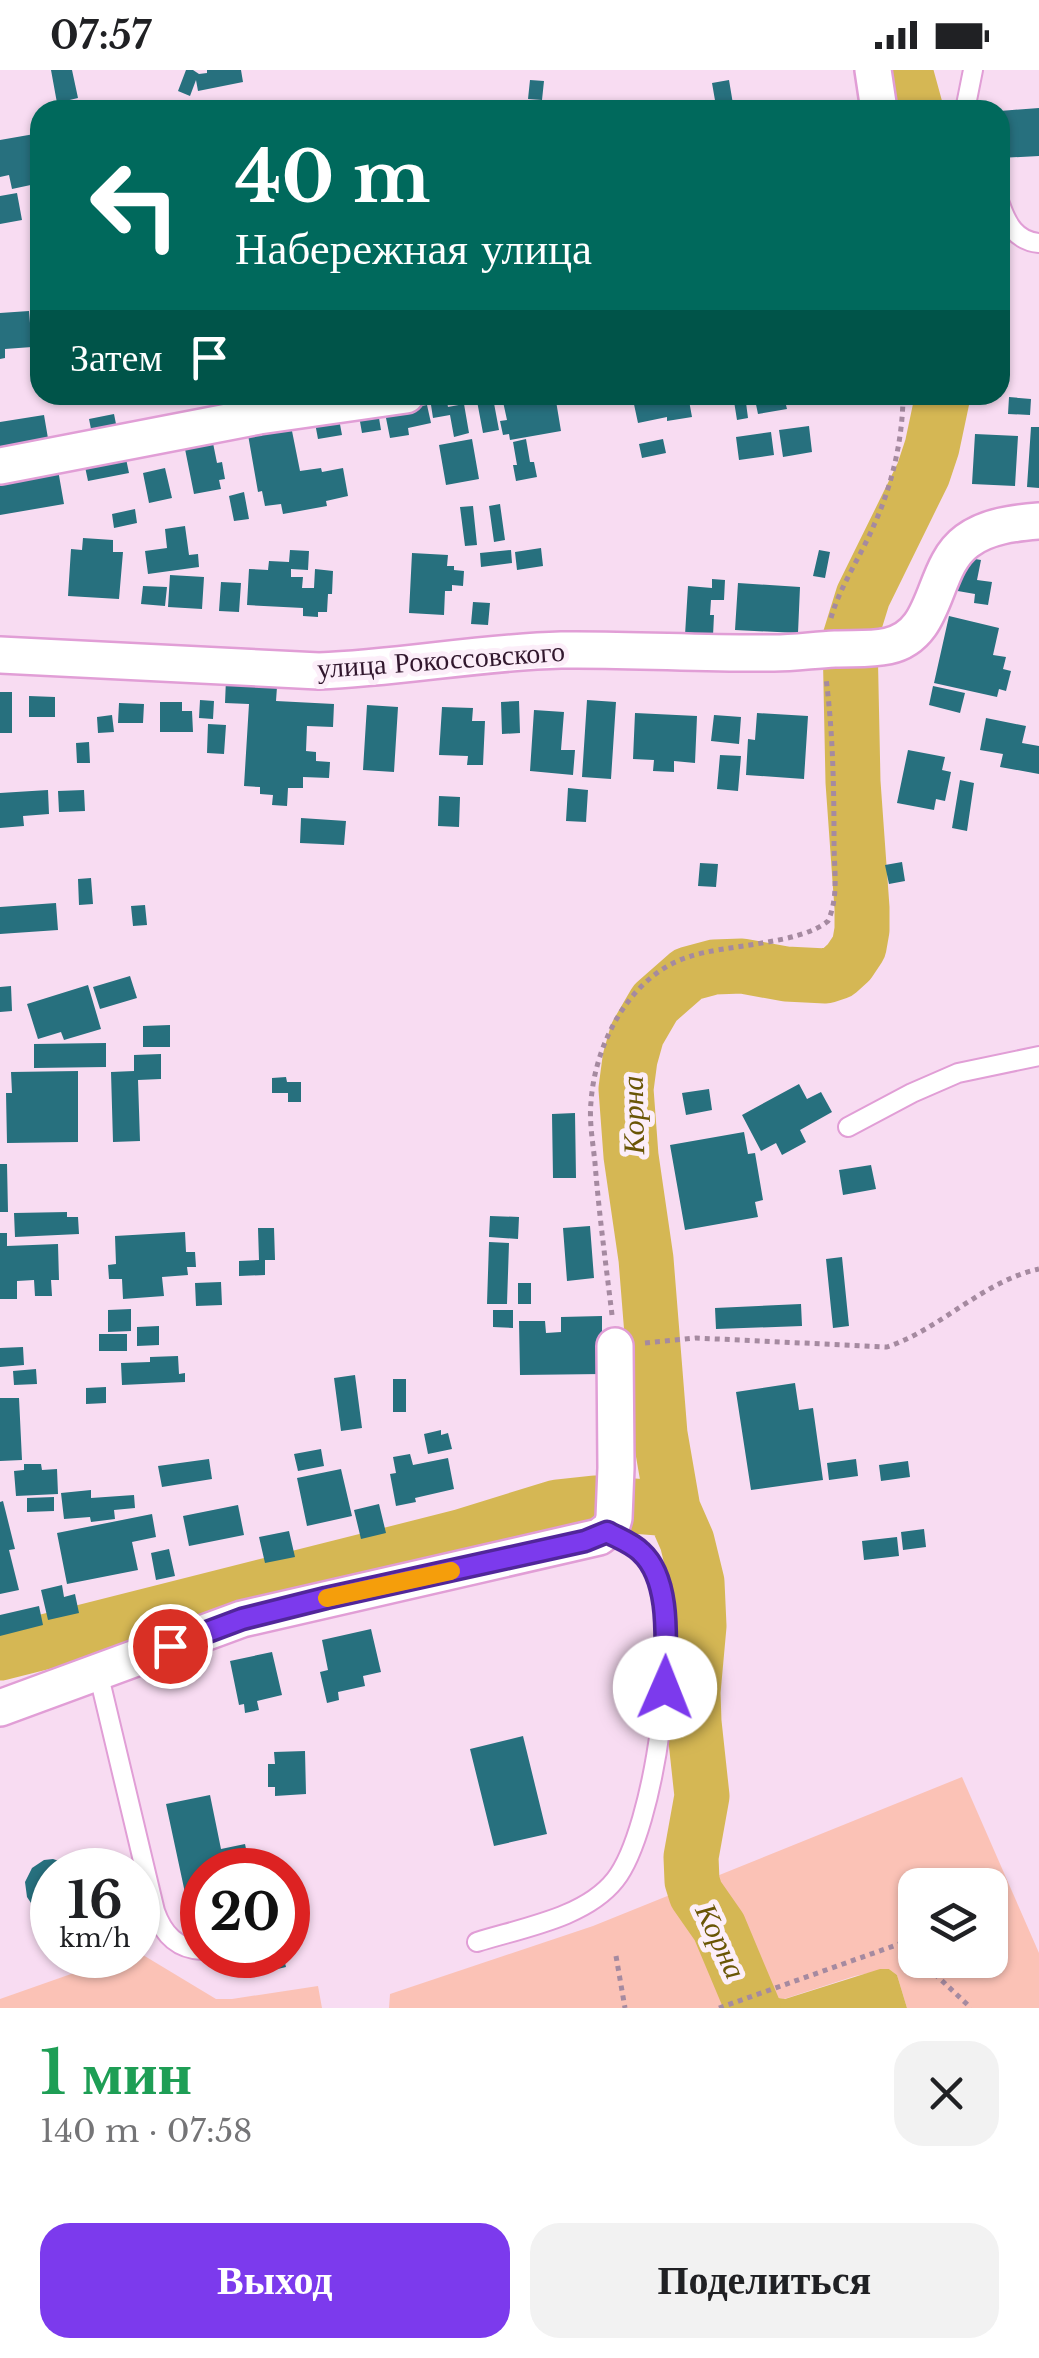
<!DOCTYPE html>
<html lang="ru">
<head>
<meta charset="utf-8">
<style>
	body { margin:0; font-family:"Libre Baskerville",serif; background:#f2f2f2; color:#202124; height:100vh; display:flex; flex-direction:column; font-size:38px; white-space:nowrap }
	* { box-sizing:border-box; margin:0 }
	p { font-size:32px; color:#757577 }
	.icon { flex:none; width:55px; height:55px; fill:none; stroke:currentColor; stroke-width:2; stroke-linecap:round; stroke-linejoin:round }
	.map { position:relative; height:1938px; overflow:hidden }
	.details { display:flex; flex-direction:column; background:#fff; flex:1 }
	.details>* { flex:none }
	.banner { position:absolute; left:30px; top:30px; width:980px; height:305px; border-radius:30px; box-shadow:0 2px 8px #0004; background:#00695c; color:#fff; overflow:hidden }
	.buttons { position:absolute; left:898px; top:1798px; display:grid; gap:20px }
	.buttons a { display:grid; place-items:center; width:110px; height:110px; border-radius:20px; background:#fff; box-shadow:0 2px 8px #0004; font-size:50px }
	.speed { position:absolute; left:30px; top:1778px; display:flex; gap:20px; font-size:50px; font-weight:700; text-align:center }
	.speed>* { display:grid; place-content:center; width:130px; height:130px; border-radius:50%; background:#fff; box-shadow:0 2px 8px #0004; line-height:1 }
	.speed small { font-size:25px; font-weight:400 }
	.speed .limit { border:15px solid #d22; background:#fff; color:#111 }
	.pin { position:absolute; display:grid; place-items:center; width:85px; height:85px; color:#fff; margin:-42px; border:5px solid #fff; border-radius:50%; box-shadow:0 2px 10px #0007 }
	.me { position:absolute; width:110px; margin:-55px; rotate:1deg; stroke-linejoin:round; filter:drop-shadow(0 0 8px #0008) }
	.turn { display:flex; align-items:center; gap:35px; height:210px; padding:0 40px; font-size:45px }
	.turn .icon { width:130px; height:130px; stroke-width:2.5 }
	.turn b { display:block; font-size:70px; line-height:85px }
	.then { display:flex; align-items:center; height:95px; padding:0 40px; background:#0003; gap:20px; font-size:38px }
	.round { display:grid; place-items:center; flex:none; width:105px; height:105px; border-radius:30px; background:#f2f2f2 }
	.headline { display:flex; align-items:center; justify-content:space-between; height:170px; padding:0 40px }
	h1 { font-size:60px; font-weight:700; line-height:75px; color:#1e9e55 }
	.cta { display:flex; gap:20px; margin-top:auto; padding:20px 40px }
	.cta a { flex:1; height:115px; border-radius:30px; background:#7c3aed; color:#fff; font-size:40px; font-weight:700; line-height:115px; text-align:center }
	.cta a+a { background:#f2f2f2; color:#202124 }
	.status { display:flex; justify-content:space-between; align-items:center; height:70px; padding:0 50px; background:#fff; direction:ltr }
	.status svg { height:28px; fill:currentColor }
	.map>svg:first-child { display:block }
	.green { fill:#fbc2b6; fill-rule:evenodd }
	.water { fill:#d5b754 }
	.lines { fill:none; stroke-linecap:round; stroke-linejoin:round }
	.river { stroke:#d5b754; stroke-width:55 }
	.building { fill:#27707e }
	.lane-casing { stroke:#e19ed6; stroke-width:22 }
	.street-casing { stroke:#e19ed6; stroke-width:40 }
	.path { stroke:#a58aa0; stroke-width:5; stroke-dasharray:5 5; stroke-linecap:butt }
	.lane { stroke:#fff; stroke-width:18 }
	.street { stroke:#fff; stroke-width:35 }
	.route-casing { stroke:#51269a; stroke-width:25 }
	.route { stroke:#7c3aed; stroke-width:18 }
	.slow { stroke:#f59e0b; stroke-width:18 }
	.labels { text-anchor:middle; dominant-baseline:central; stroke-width:10; stroke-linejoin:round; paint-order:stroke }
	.street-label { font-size:28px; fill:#31172d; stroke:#fceef9 }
	.water-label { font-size:30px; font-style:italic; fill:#695505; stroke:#fceef9 }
</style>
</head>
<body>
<div class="status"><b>07:57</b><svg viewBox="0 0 49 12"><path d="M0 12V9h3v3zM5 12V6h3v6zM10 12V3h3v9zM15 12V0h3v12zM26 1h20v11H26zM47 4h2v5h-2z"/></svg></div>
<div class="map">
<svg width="1039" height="1938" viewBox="0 0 1039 1938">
	<rect width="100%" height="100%" fill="#f8dcf2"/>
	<path class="green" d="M 962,1707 L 1039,1883 L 1039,1938 L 907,1938 L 897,1905 L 889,1899 L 855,1906 L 784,1929 L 772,1927 L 742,1938 L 389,1938 L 390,1924 L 593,1856 ZM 915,1815 L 990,1815 L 990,1890 L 915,1890 Z
		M 138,1882 L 216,1929 L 232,1929 L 318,1916 L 322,1938 L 0,1938 L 0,1929 L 125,1885 L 138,1885 Z"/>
	<path class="water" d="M 880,1899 L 889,1899 L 897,1905 L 907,1938 L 742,1938 L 772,1927 L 785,1929 Z"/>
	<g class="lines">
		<path class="river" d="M 905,0 L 916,40
			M 0,1583 L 460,1467 L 557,1437 L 594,1433 L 672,1439
			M 753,1938 L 719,1857 L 696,1824 L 692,1811 L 691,1787 L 702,1726 L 694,1652 L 693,1622 L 699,1556 L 697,1512 L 687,1471 L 673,1439 L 660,1364 L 646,1189 L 631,1086 L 626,1019 L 630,989 L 637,964 L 655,933 L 688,904 L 714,897 L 742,896 L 786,904 L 826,906 L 838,902 L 849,892 L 859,877 L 862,860 L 862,838 L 853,712 L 850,568 L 863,526 L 923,404 L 932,377 L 943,325"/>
	</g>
	<path class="building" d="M 51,0 L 72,0 L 78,28 L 57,33 Z
		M 186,0 L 193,0 L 199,4 L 207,3 L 207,0 L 241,0 L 243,12 L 198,21 L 196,10 L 190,26 L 178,21 Z
		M 530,10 L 544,11 L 542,30 L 528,29 Z
		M 729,10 L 733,34 L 716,36 L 712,13 Z
		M 1039,38 L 1039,86 L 1000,88 L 1000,41 Z
		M 40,63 L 40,113 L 12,119 L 9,105 L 0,107 L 0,70 Z
		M 17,123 L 22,150 L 0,154 L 0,126 Z
		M 29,241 L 32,277 L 5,279 L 5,288 L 0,289 L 0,243 Z
		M 512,325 L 547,325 L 548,332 L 556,331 L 561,361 L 510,370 L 509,364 L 503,365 L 500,351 L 507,350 L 502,327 Z
		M 632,325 L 688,325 L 692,347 L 667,351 L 667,347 L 638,353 Z
		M 733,325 L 745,325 L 748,348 L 737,350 Z
		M 754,325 L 829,325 L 829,327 L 786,335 L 787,339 L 758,344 Z
		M 1009,327 L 1031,329 L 1030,345 L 1008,344 Z
		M 493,328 L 499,360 L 483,363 L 477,331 Z
		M 447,332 L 448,337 L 464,334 L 469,363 L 454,367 L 450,345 L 433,348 L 431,335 Z
		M 427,335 L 431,353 L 408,358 L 409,365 L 390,368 L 385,343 Z
		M 378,342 L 381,360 L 362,363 L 359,346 Z
		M 114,344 L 118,364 L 93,369 L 89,349 Z
		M 44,345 L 50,380 L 0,389 L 0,352 Z
		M 339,349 L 342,365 L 318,369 L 315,353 Z
		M 290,351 L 300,401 L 321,398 L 322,402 L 343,398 L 348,426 L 326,431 L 327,436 L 283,444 L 281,434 L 265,436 L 262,421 L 258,422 L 247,359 Z
		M 809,356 L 812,382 L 783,387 L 779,360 Z
		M 1031,357 L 1039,357 L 1039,418 L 1027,417 Z
		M 771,362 L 774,385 L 739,390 L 736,367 Z
		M 975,364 L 1018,366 L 1015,416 L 972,414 Z
		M 212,368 L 217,393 L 222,392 L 225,409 L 219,410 L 221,419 L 194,424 L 184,374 Z
		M 472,369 L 479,409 L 446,415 L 439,375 Z
		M 526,369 L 530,392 L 534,392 L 537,407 L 516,411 L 513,395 L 517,395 L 513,372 Z
		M 663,369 L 666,383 L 642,388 L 639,374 Z
		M 125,384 L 129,403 L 88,411 L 84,392 Z
		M 57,394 L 64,434 L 0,445 L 0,404 Z
		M 165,398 L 172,428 L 149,433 L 143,403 Z
		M 244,422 L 249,449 L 234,451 L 229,426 Z
		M 500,434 L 505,470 L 494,472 L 489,436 Z
		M 473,436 L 477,475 L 465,476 L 460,437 Z
		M 135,439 L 137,453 L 114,458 L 112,444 Z
		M 185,456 L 189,485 L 198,484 L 199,497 L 148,504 L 145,481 L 167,478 L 165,459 Z
		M 83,468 L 113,470 L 113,482 L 123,482 L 119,529 L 68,526 L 71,479 L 82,480 Z
		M 541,478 L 543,496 L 517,500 L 515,482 Z
		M 290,480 L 309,481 L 308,500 L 291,499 L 291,507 L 303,507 L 302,518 L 314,518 L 315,499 L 333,501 L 332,524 L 328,524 L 327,542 L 318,542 L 318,547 L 303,546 L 303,538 L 247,535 L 249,499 L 268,500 L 269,491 L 289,492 Z
		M 511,480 L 512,493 L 481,497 L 480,483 Z
		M 819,480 L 830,482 L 825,508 L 813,506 Z
		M 412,483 L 448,485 L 447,496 L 454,496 L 454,500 L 464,501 L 463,516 L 452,515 L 452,521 L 445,521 L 444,545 L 409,543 Z
		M 958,486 L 981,490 L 977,510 L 992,512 L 988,535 L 974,533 L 975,524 L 952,520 Z
		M 170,505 L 204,507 L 202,539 L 168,537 Z
		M 712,509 L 725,510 L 724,530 L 711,530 L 710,545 L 714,545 L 713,566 L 685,565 L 688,516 L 712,518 Z
		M 221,512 L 241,513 L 239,542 L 219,541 Z
		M 738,513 L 800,517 L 798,563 L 735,560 Z
		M 143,516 L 167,517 L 165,536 L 141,534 Z
		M 473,532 L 490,533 L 488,555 L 471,554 Z
		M 949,546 L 999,558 L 993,585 L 1006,587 L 1003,599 L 1011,601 L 1006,621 L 999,619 L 997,627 L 934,613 Z
		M 226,609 L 247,610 L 246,615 L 277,617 L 276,631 L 334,634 L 333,657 L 307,656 L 306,681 L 316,682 L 316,691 L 330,692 L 329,708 L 303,707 L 303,718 L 288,718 L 287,736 L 272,735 L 273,725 L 260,724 L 260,717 L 244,716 L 249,634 L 225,633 Z
		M 933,616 L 965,623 L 960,643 L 929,635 Z
		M 0,622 L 12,622 L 12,663 L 0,663 Z
		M 29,626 L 55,627 L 55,647 L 29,647 Z
		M 200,630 L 214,631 L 213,649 L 199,648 Z
		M 587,630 L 616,632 L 611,709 L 582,707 Z
		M 519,631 L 520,663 L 502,664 L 501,632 Z
		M 160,632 L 182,632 L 182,641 L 192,641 L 193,662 L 160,662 Z
		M 119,633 L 144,634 L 143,653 L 118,653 Z
		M 367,635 L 398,637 L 394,702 L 363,700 Z
		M 442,637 L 473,638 L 472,651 L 485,651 L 483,695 L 467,695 L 468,686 L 439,685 Z
		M 534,640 L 564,642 L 561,680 L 575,680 L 573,705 L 530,701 Z
		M 635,643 L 697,646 L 695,693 L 674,691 L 674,702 L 653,701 L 654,690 L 633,689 Z
		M 757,643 L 808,646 L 804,709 L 746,705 L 748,669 L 755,670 Z
		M 112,645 L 114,662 L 98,663 L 97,647 Z
		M 714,645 L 741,647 L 739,674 L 711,671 Z
		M 986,648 L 1026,656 L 1022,673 L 1039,676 L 1039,704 L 1000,697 L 1003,684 L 980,680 Z
		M 208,654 L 226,655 L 224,684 L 207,683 Z
		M 89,672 L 90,693 L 77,693 L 76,673 Z
		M 908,680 L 945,687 L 942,700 L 951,702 L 945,731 L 936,729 L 934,740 L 897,733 Z
		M 720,685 L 741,686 L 738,721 L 717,719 Z
		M 960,710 L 974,713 L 967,761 L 952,758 Z
		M 568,718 L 588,720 L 586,752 L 566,751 Z
		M 48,720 L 49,744 L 23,746 L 24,756 L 0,758 L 0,723 Z
		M 84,720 L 85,741 L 59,742 L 58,721 Z
		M 439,726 L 460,727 L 459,757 L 438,756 Z
		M 301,748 L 346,751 L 344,775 L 300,773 Z
		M 902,792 L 905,811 L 889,814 L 885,795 Z
		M 700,793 L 718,794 L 716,817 L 698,816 Z
		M 91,808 L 93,834 L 79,835 L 78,809 Z
		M 56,833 L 58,860 L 0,864 L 0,837 Z
		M 145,835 L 147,855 L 133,856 L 131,836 Z
		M 130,906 L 137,928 L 100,939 L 93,917 Z
		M 88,915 L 101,959 L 64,970 L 61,962 L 38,969 L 27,934 Z
		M 11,916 L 12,941 L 0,942 L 0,917 Z
		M 170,955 L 170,977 L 143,977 L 143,956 Z
		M 106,973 L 106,997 L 34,998 L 34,974 Z
		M 161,984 L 161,1009 L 138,1010 L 140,1071 L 113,1072 L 111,1002 L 134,1001 L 134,985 Z
		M 78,1001 L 78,1072 L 7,1073 L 6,1023 L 12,1023 L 11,1002 Z
		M 286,1007 L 287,1012 L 301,1012 L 301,1032 L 288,1032 L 288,1023 L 272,1023 L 272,1008 Z
		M 799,1014 L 807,1029 L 821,1022 L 832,1042 L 800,1060 L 806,1072 L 782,1085 L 776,1073 L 761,1081 L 742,1045 Z
		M 709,1019 L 712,1040 L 686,1045 L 682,1023 Z
		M 575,1043 L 576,1108 L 553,1108 L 552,1044 Z
		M 744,1062 L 748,1084 L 755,1083 L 763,1130 L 755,1132 L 758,1147 L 685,1160 L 670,1075 Z
		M 0,1094 L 7,1094 L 8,1142 L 0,1142 Z
		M 871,1095 L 876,1119 L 843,1125 L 839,1100 Z
		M 67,1142 L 67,1147 L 78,1147 L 79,1164 L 15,1167 L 14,1143 Z
		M 490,1146 L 519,1147 L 518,1169 L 489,1167 Z
		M 590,1156 L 594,1208 L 567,1211 L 563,1158 Z
		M 258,1158 L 274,1158 L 275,1190 L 265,1190 L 265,1205 L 239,1206 L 239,1191 L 259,1190 Z
		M 185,1162 L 186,1182 L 195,1182 L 196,1197 L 187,1197 L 188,1205 L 162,1207 L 164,1226 L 123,1229 L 122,1209 L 109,1209 L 108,1195 L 116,1194 L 115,1166 Z
		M 0,1163 L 7,1163 L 7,1176 L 58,1174 L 59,1210 L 51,1210 L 52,1226 L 35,1226 L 34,1210 L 17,1211 L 17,1229 L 0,1229 Z
		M 489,1172 L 509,1173 L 507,1234 L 487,1234 Z
		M 842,1187 L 849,1256 L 833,1258 L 826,1189 Z
		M 221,1212 L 222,1235 L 196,1236 L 195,1213 Z
		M 518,1213 L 531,1213 L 531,1234 L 518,1234 Z
		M 801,1234 L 802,1256 L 716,1259 L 715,1238 Z
		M 131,1239 L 131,1261 L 108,1262 L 108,1240 Z
		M 493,1240 L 513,1240 L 513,1258 L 493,1257 Z
		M 602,1246 L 602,1304 L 520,1305 L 519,1251 L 545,1251 L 546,1263 L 561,1262 L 561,1247 Z
		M 159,1256 L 159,1275 L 137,1276 L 137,1257 Z
		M 99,1264 L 127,1264 L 127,1281 L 99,1281 Z
		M 23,1277 L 24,1295 L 0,1297 L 0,1278 Z
		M 178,1286 L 179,1304 L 185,1303 L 185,1312 L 122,1315 L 121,1293 L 150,1292 L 150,1287 Z
		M 36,1299 L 37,1314 L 14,1315 L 13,1301 Z
		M 355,1305 L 362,1358 L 341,1361 L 334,1308 Z
		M 393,1309 L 406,1309 L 406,1342 L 393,1342 Z
		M 795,1313 L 799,1340 L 813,1338 L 823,1410 L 751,1420 L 736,1322 Z
		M 106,1317 L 106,1333 L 86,1334 L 86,1318 Z
		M 0,1328 L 19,1328 L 22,1390 L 0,1391 Z
		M 441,1360 L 441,1365 L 448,1363 L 452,1379 L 428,1384 L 424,1364 Z
		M 321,1379 L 324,1396 L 298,1401 L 294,1384 Z
		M 410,1384 L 413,1395 L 448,1388 L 454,1419 L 415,1428 L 416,1432 L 396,1436 L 390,1404 L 396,1403 L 393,1387 Z
		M 209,1389 L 212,1409 L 162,1417 L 158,1396 Z
		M 856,1389 L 858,1406 L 829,1410 L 827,1393 Z
		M 908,1391 L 910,1407 L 881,1411 L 879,1395 Z
		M 24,1394 L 41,1394 L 42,1400 L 57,1399 L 58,1424 L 16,1426 L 14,1401 L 24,1400 Z
		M 341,1399 L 352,1446 L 307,1456 L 297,1408 Z
		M 91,1420 L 91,1428 L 134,1425 L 135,1438 L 114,1440 L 115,1449 L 91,1452 L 90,1447 L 64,1449 L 61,1423 Z
		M 54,1427 L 54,1441 L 27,1442 L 27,1428 Z
		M 3,1431 L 15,1479 L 9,1480 L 19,1520 L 0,1524 L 0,1432 Z
		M 379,1434 L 386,1463 L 361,1469 L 354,1440 Z
		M 238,1435 L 244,1465 L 189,1476 L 183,1446 Z
		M 152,1444 L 156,1467 L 132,1472 L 138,1500 L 67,1514 L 57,1463 Z
		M 924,1459 L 926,1477 L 903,1480 L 901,1462 Z
		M 289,1461 L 295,1487 L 265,1493 L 259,1467 Z
		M 897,1467 L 899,1486 L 864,1490 L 862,1471 Z
		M 169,1479 L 175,1506 L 156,1510 L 151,1483 Z
		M 62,1515 L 64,1527 L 75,1524 L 79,1543 L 48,1550 L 41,1520 Z
		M 39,1536 L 43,1555 L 0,1566 L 0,1545 Z
		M 371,1559 L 381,1602 L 363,1606 L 365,1616 L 338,1622 L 339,1630 L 327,1633 L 320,1602 L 328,1600 L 322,1570 Z
		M 272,1582 L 282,1625 L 257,1631 L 259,1640 L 245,1643 L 244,1634 L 239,1635 L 230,1591 Z
		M 523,1666 L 547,1764 L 494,1776 L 470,1679 Z
		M 305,1681 L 306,1724 L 275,1726 L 275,1717 L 268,1717 L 268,1694 L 275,1694 L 274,1682 Z
		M 210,1725 L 221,1779 L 245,1774 L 250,1797 L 234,1800 L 202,1800 L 202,1863 L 194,1865 L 166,1734 Z
		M 53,1789 L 68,1794 L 75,1800 L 52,1800 L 52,1844 L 50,1844 L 42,1842 L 31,1833 L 27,1827 L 25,1812 L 32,1798 L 44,1790 Z
		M 245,1885 L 283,1885 L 286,1897 L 249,1906 Z"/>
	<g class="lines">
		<g class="lane-casing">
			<path id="lane" d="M 965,40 L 973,0
				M 1000,134 C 1007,154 1016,171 1039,173
				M 848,1057 L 912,1023 L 958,1003 L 1039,986
				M 98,1602 L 155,1841 C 163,1864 177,1879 202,1880
				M 477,1872 C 521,1858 585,1848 615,1810 C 655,1760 683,1557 654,1499 C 644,1479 626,1472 607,1462"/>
		</g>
		<g class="street-casing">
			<path id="street" d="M 873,0 L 879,40
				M 0,396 L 259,346 L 406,325
				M 0,585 L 319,601 C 400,598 480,582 561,580 C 632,579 703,584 774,583 C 794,583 814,580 835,579 C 852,578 870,580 888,576 C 940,565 930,498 967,471 C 987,456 1014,453 1039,451
				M 0,1638 L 242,1549 L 599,1467 L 611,1458 L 614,1448 L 616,1398 L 615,1276"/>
		</g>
		<path class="path" d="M 831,548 C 840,516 861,486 874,455 C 892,416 903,368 903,325
			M 612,1245 C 606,1195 599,1144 595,1093 C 593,1073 589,1052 591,1032 C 595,973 630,906 688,887 C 726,874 799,875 828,851 C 839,827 834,799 834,773 C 834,718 833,663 826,608
			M 645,1273 L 696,1268 L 887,1277 C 941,1259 983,1211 1039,1199
			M 616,1886 L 625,1938
			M 920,1890 L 971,1938
			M 719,1938 L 902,1873 L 915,1885"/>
		<use href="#lane" class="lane"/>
		<use href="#street" class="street"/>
	</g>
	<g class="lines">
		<g class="route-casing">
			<path id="route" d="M 170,1576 L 242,1549 L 326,1528 L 585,1471 L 607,1462 C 618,1468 632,1473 641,1482 C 673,1511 665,1579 665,1618"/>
		</g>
		<use href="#route" class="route"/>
		<path class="slow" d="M 327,1528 L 451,1501"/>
	</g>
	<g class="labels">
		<g class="street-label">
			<text transform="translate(441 590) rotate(-4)">улица Рокоссовского</text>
		</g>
		<g class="water-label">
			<text transform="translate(633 1045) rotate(-91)">Корна</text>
			<text transform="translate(721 1871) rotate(65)">Корна</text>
		</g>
	</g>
</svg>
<div class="buttons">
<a><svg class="icon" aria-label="layers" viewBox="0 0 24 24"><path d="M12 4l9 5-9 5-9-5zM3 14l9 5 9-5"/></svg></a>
</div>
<div class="speed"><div>16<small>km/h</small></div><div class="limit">20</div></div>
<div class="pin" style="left:170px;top:1576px;background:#d93025"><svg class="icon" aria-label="arrive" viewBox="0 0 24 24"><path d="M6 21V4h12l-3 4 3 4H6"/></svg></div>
<svg class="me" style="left:665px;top:1618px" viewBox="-20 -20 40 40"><circle r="19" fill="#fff"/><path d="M0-13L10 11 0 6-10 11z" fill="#7c3aed"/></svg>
<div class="banner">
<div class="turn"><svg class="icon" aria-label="left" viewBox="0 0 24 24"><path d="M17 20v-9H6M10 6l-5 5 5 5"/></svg><div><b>40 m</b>Набережная улица</div></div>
<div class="then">Затем<svg class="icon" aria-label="arrive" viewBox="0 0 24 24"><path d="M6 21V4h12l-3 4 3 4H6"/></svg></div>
</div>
</div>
<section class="details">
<div class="headline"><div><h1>1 мин</h1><p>140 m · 07:58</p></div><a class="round"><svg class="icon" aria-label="close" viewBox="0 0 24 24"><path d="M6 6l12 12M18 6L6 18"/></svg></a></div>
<div class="cta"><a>Выход</a><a>Поделиться</a></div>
</section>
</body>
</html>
